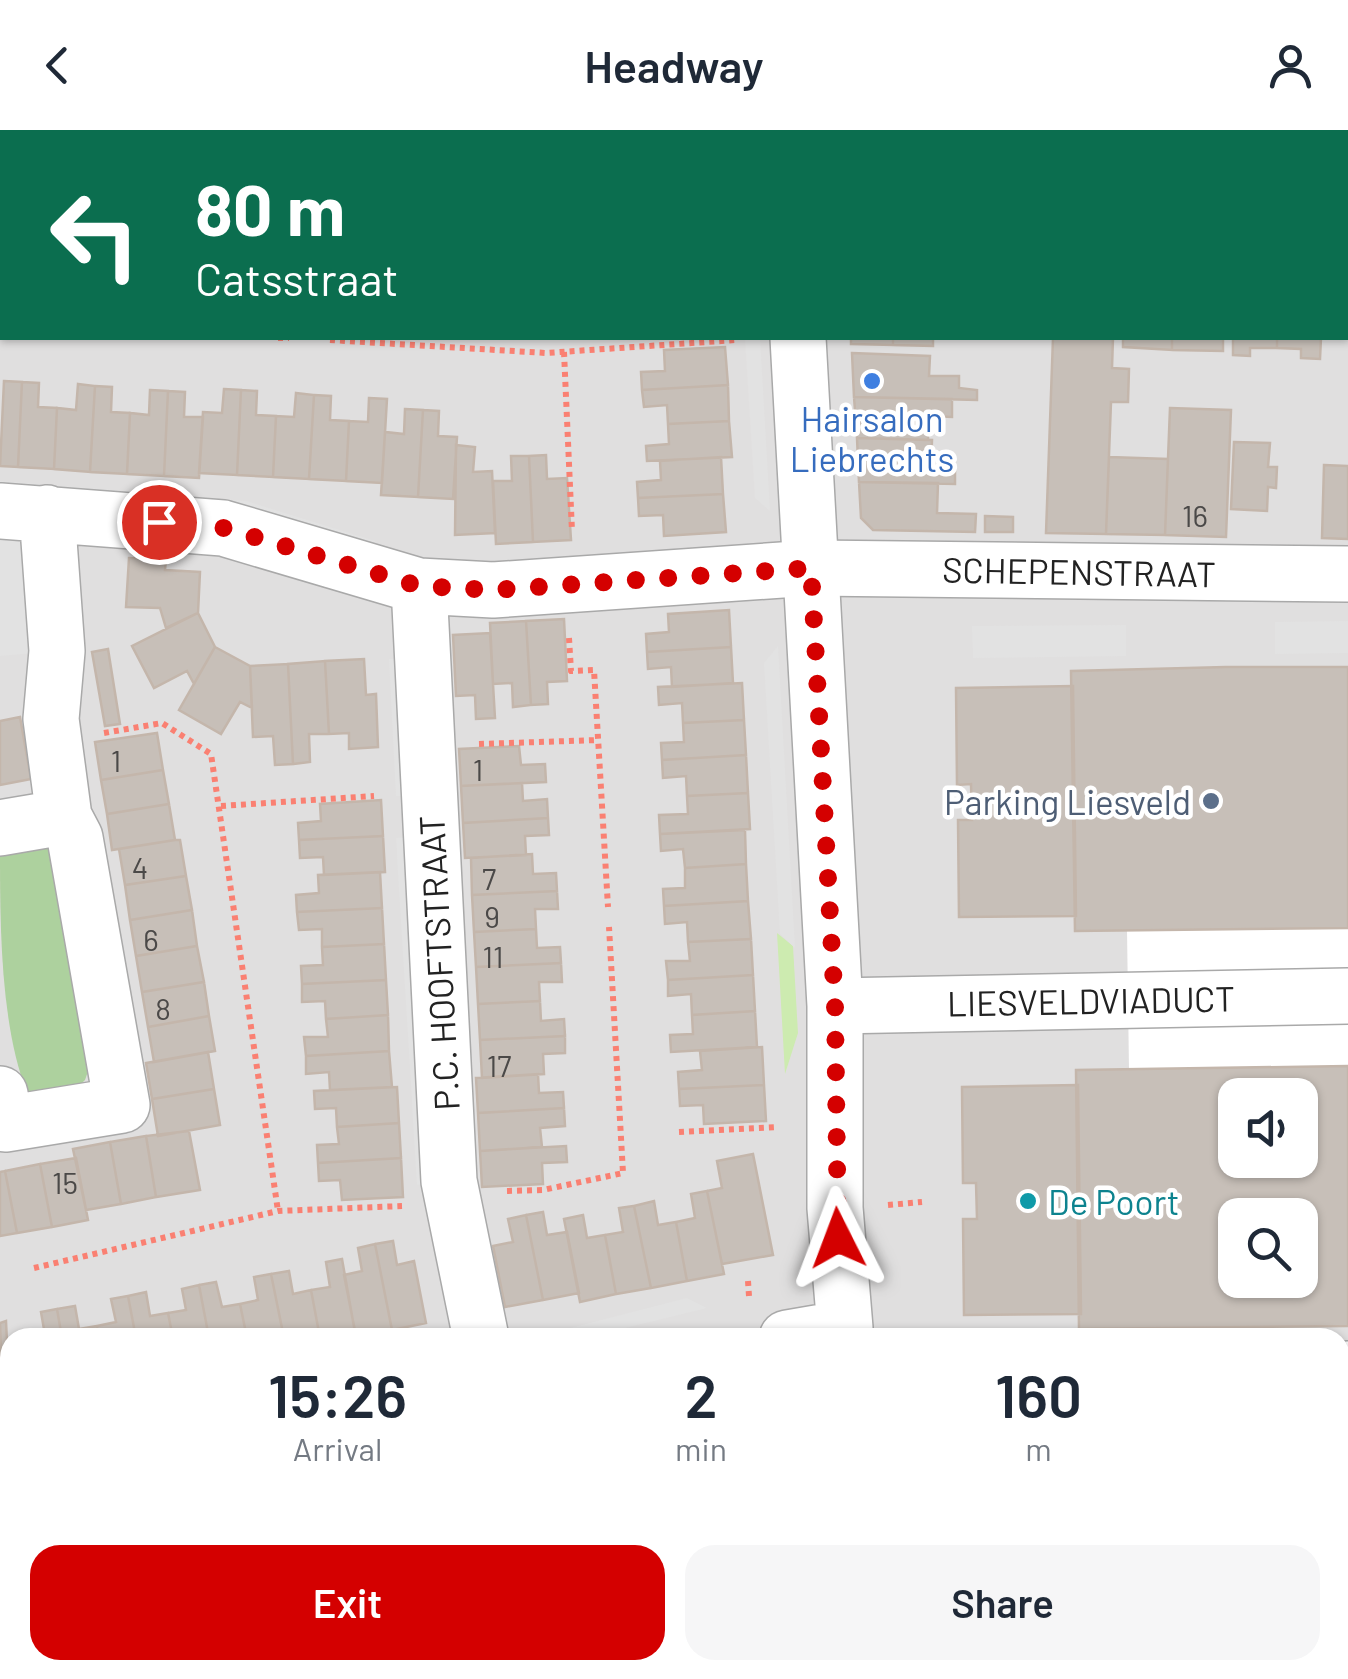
<!DOCTYPE html>
<html lang="en">
<head>
<meta charset="utf-8">
<style>
	body { margin:0; font-family:Barlow,sans-serif; background:#f6f6f7; color:#1f2937; height:100vh; display:flex; flex-direction:column; font-size:38px; white-space:nowrap }
	* { box-sizing:border-box; margin:0 }
	p { font-size:32px; color:#747a83 }
	.icon { flex:none; width:55px; height:55px; fill:none; stroke:currentColor; stroke-width:2; stroke-linecap:round; stroke-linejoin:round }
	.map { position:relative; flex:1; overflow:hidden }
	.sheet { position:absolute; left:0px; top:1198px; width:1350px; height:352px; display:flex; flex-direction:column; background:#fff; border-radius:30px 30px 0 0; box-shadow:0 2px 8px #0004 }
	.sheet>* { flex:none }
	.guide { position:absolute; left:0px; top:0px; width:1350px; height:210px; box-shadow:0 2px 8px #0004; background:#0b6e4f; color:#fff; overflow:hidden }
	.fabs { position:absolute; left:1218px; top:948px; display:grid; gap:20px }
	.fabs a { display:grid; place-items:center; width:100px; height:100px; border-radius:20px; background:#fff; box-shadow:0 2px 8px #0004; font-size:50px }
	.pin { position:absolute; display:grid; place-items:center; width:85px; height:85px; color:#fff; margin:-42px; border:5px solid #fff; border-radius:50%; box-shadow:0 2px 10px #0007 }
	.me { position:absolute; width:110px; margin:-55px; rotate:357deg; stroke-linejoin:round; filter:drop-shadow(0 0 8px #0008) }
	.turn { display:flex; align-items:center; gap:35px; height:210px; padding:0 30px; font-size:45px }
	.turn .icon { width:130px; height:130px; stroke-width:2.5 }
	.turn b { display:block; font-size:70px; line-height:85px }
	.eta { display:flex; justify-content:space-evenly; align-items:center; height:170px; text-align:center }
	.eta b { font-size:60px; font-weight:600; line-height:70px }
	.cta { display:flex; gap:20px; margin-top:auto; padding:20px 30px }
	.cta a { flex:1; height:115px; border-radius:30px; background:#d40000; color:#fff; font-size:40px; font-weight:600; line-height:115px; text-align:center }
	.cta a+a { background:#f6f6f7; color:#1f2937 }
	header { display:flex; justify-content:space-between; align-items:center; height:130px; padding:0 30px; background:#fff; font-size:45px; font-weight:600 }
	.map>svg:first-child { display:block }
	.residential { fill:#e0dfdf; fill-rule:evenodd }
	.grass { fill:#cdebb0 }
	.forest { fill:#add19e }
	.parking { fill:#e2e2e2 }
	.pier { fill:#fff }
	.building { fill:#c7bfb8; stroke:#c4b6ab; stroke-width:2.5; fill-rule:evenodd }
	.lines { fill:none; stroke-linecap:round; stroke-linejoin:round }
	.minor-casing { stroke:#a9a9a9; stroke-width:58 }
	.tertiary-casing { stroke:#a9a9a9; stroke-width:58 }
	.path { stroke:#fa8072; stroke-width:6; stroke-dasharray:5 5; stroke-linecap:butt }
	.minor { stroke:#fff; stroke-width:55 }
	.tertiary { stroke:#fff; stroke-width:55 }
	.route { stroke:#d40000; stroke-width:18; stroke-dasharray:0 32.4 }
	.shop-dot { fill:#3f7fe0; stroke:#fff; stroke-width:4 }
	.service-dot { fill:#5c6f8a; stroke:#fff; stroke-width:4 }
	.culture-dot { fill:#0f9aa8; stroke:#fff; stroke-width:4 }
	.labels { text-anchor:middle; dominant-baseline:central; stroke-width:9; stroke-linejoin:round; paint-order:stroke }
	.number-label { font-size:30px; fill:#4b4948 }
	.shop-label { font-size:35px; fill:#366cbe; stroke:#fff }
	.street-label { font-size:35px; fill:#222; stroke:#fff }
	.service-label { font-size:35px; fill:#4e5e75; stroke:#fff; text-anchor:end }
	.culture-label { font-size:35px; fill:#0d838f; stroke:#fff; text-anchor:start }
</style>
</head>
<body>
<header><svg class="icon" aria-label="back" viewBox="0 0 24 24"><path d="M15 5l-7 7 7 7"/></svg>Headway<svg class="icon" aria-label="person" viewBox="0 0 24 24"><circle cx="12" cy="8" r="4"/><path d="M4 21q1-7 8-7t8 7"/></svg></header>
<div class="map">
<svg width="1348" height="1549" viewBox="0 0 1348 1549">
	<rect width="100%" height="100%" fill="#f2efe9"/>
	<path class="residential" d="M 0,0 L 1348,0 L 1348,1549 L 0,1549 ZM 2,2 L 1348,2 L 1348,208 L 2,208 ZM 1235,965 L 1300,965 L 1300,1030 L 1235,1030 ZM 1235,1085 L 1300,1085 L 1300,1150 L 1235,1150 ZM 10,1208 L 1340,1208 L 1340,1540 L 10,1540 Z"/>
	<path class="grass" d="M 777,803 L 793,816 L 798,903 L 785,944 Z"/>
	<path class="forest" d="M 31,711 L 52,721 L 92,930 L 85,950 L 70,965 L 27,963 C 0,893 0,795 0,716 Z"/>
	<path class="parking" d="M 745,208 L 760,208 L 770,381 L 755,368 Z
		M 0,351 L 246,371 L 375,411 L 371,425 L 0,366 Z
		M 0,381 L 47,383 L 57,521 L 0,526 Z
		M 1348,491 L 1348,523 L 1275,524 L 1275,492 Z
		M 1126,495 L 1126,526 L 973,528 L 972,496 Z
		M 778,516 L 795,818 L 780,804 L 764,533 Z
		M 404,528 L 413,666 L 396,666 L 389,529 Z
		M 412,707 L 432,1054 L 417,1055 L 396,708 Z
		M 687,1168 L 707,1178 L 588,1207 L 552,1207 L 555,1202 Z"/>
	<path class="pier" d="M 1348,798 L 1348,936 L 1129,939 L 1127,800 Z"/>
	<path class="building" d="M 0,50 L 2,50 L 2,133 L 0,133 Z
		M 851,208 L 893,208 L 893,215 L 851,214 Z
		M 893,208 L 933,208 L 933,216 L 893,215 Z
		M 1053,208 L 1113,208 L 1112,238 L 1129,239 L 1128,272 L 1111,272 L 1106,404 L 1046,403 Z
		M 1123,208 L 1172,208 L 1172,220 L 1123,217 Z
		M 1172,208 L 1223,208 L 1223,221 L 1172,220 Z
		M 1233,208 L 1277,208 L 1277,218 L 1250,218 L 1250,226 L 1233,225 Z
		M 1277,208 L 1321,208 L 1320,229 L 1301,228 L 1301,219 L 1277,218 Z
		M 725,217 L 728,255 L 642,260 L 641,242 L 665,241 L 664,220 Z
		M 852,223 L 930,226 L 929,246 L 959,246 L 959,258 L 977,260 L 977,270 L 854,267 Z
		M 4,251 L 22,252 L 18,337 L 0,336 Z
		M 22,252 L 39,253 L 38,277 L 57,278 L 54,339 L 18,337 Z
		M 78,254 L 95,256 L 90,342 L 54,339 L 57,278 L 76,280 Z
		M 728,255 L 729,291 L 668,294 L 667,275 L 644,277 L 642,260 Z
		M 95,256 L 112,257 L 111,282 L 130,283 L 127,344 L 90,342 Z
		M 224,259 L 241,260 L 237,345 L 199,343 L 203,282 L 222,283 Z
		M 150,260 L 168,261 L 164,346 L 127,344 L 130,283 L 149,285 Z
		M 241,260 L 257,261 L 256,285 L 276,286 L 273,347 L 237,345 Z
		M 168,261 L 185,262 L 184,287 L 203,287 L 199,348 L 164,346 Z
		M 296,263 L 314,265 L 309,349 L 273,347 L 276,286 L 294,287 Z
		M 314,265 L 331,266 L 330,290 L 349,291 L 346,351 L 309,349 Z
		M 854,267 L 952,269 L 952,287 L 928,286 L 928,310 L 857,308 Z
		M 369,268 L 387,269 L 382,353 L 346,351 L 349,291 L 368,292 Z
		M 1170,278 L 1231,280 L 1226,407 L 1165,405 Z
		M 405,279 L 423,280 L 418,367 L 381,365 L 385,302 L 404,304 Z
		M 423,280 L 439,281 L 438,306 L 457,307 L 453,369 L 418,367 Z
		M 729,291 L 732,327 L 647,331 L 646,316 L 669,314 L 668,294 Z
		M 857,308 L 932,310 L 931,337 L 955,337 L 955,354 L 859,352 Z
		M 1234,312 L 1270,313 L 1268,337 L 1277,337 L 1276,358 L 1268,357 L 1267,381 L 1231,379 Z
		M 456,315 L 475,317 L 473,342 L 492,341 L 495,403 L 455,405 Z
		M 546,325 L 547,349 L 567,348 L 571,410 L 533,412 L 529,326 Z
		M 511,326 L 529,326 L 533,412 L 496,414 L 493,351 L 512,351 Z
		M 721,327 L 723,364 L 638,368 L 637,352 L 661,350 L 660,331 Z
		M 1109,327 L 1168,329 L 1165,405 L 1106,404 Z
		M 1324,335 L 1348,336 L 1348,409 L 1322,408 Z
		M 859,352 L 938,353 L 937,383 L 976,384 L 975,402 L 873,400 L 861,388 Z
		M 723,364 L 726,402 L 664,406 L 663,385 L 639,386 L 638,368 Z
		M 985,386 L 1013,387 L 1013,402 L 985,402 Z
		M 129,428 L 166,430 L 165,440 L 200,442 L 198,483 L 166,498 L 160,478 L 126,477 Z
		M 729,480 L 731,517 L 647,522 L 646,504 L 669,502 L 668,484 Z
		M 198,483 L 215,517 L 194,554 L 187,541 L 154,558 L 132,516 Z
		M 564,489 L 567,551 L 547,552 L 548,574 L 531,575 L 526,491 Z
		M 526,491 L 531,575 L 513,577 L 512,553 L 493,554 L 490,493 Z
		M 490,503 L 495,588 L 476,589 L 475,565 L 456,566 L 453,505 Z
		M 215,517 L 250,536 L 252,578 L 240,572 L 221,604 L 179,580 Z
		M 731,517 L 733,553 L 672,557 L 671,537 L 648,539 L 647,522 Z
		M 108,519 L 120,594 L 105,596 L 92,522 Z
		M 364,529 L 366,565 L 376,564 L 378,617 L 349,619 L 349,603 L 329,604 L 325,531 Z
		M 325,531 L 329,604 L 309,604 L 310,632 L 293,634 L 288,534 Z
		M 288,534 L 293,634 L 275,635 L 273,606 L 253,607 L 250,536 Z
		M 1226,537 L 1348,537 L 1348,798 L 1075,801 L 1071,541 Z
		M 742,553 L 744,590 L 683,593 L 682,573 L 659,575 L 658,557 Z
		M 1073,556 L 1076,786 L 959,787 L 958,690 L 972,690 L 971,654 L 957,655 L 956,558 Z
		M 20,587 L 31,649 L 0,655 L 0,591 Z
		M 744,590 L 746,625 L 662,630 L 661,613 L 684,612 L 683,593 Z
		M 157,603 L 163,640 L 101,650 L 95,612 Z
		M 519,616 L 521,635 L 545,634 L 546,652 L 461,656 L 459,619 Z
		M 746,625 L 748,663 L 687,666 L 686,646 L 663,648 L 662,630 Z
		M 163,640 L 169,674 L 107,684 L 101,650 Z
		M 522,653 L 523,671 L 547,669 L 548,688 L 463,693 L 461,656 Z
		M 748,663 L 750,699 L 660,704 L 659,685 L 688,684 L 687,666 Z
		M 381,670 L 383,706 L 299,710 L 298,693 L 321,691 L 320,674 Z
		M 169,674 L 175,710 L 112,720 L 107,684 Z
		M 548,688 L 549,705 L 525,706 L 526,725 L 465,728 L 463,693 Z
		M 745,700 L 746,734 L 685,738 L 683,719 L 661,721 L 660,704 Z
		M 383,706 L 385,742 L 324,745 L 323,727 L 300,728 L 299,710 Z
		M 175,710 L 180,710 L 186,746 L 125,755 L 119,719 Z
		M 532,724 L 533,744 L 556,743 L 557,761 L 472,765 L 471,728 Z
		M 746,734 L 748,771 L 664,776 L 663,759 L 685,758 L 685,738 Z
		M 380,742 L 382,778 L 297,782 L 296,765 L 319,763 L 318,745 Z
		M 186,746 L 192,780 L 130,790 L 125,755 Z
		M 557,761 L 558,779 L 535,779 L 536,799 L 474,802 L 472,765 Z
		M 748,771 L 751,809 L 688,812 L 687,792 L 665,794 L 664,776 Z
		M 382,778 L 384,814 L 322,817 L 322,799 L 299,800 L 297,782 Z
		M 192,780 L 197,816 L 136,826 L 130,790 Z
		M 536,799 L 537,818 L 560,817 L 561,833 L 476,837 L 474,802 Z
		M 751,809 L 753,845 L 668,850 L 666,831 L 690,831 L 688,812 Z
		M 384,814 L 386,850 L 302,854 L 301,836 L 323,835 L 322,817 Z
		M 197,816 L 204,852 L 142,862 L 136,826 Z
		M 561,833 L 562,852 L 539,852 L 540,871 L 478,874 L 476,837 Z
		M 753,845 L 755,881 L 692,885 L 691,864 L 668,866 L 668,850 Z
		M 386,850 L 388,885 L 326,889 L 325,871 L 302,872 L 302,854 Z
		M 204,852 L 209,886 L 148,897 L 142,862 Z
		M 540,871 L 541,891 L 564,889 L 565,906 L 480,910 L 478,874 Z
		M 755,881 L 757,917 L 671,922 L 670,905 L 693,904 L 692,885 Z
		M 388,885 L 389,921 L 306,926 L 304,907 L 328,907 L 326,889 Z
		M 209,886 L 215,921 L 154,932 L 148,897 Z
		M 565,906 L 565,923 L 543,924 L 544,944 L 482,948 L 480,910 Z
		M 762,917 L 764,955 L 679,959 L 678,942 L 702,940 L 700,921 Z
		M 389,921 L 392,957 L 330,960 L 329,942 L 306,944 L 306,926 Z
		M 208,922 L 214,959 L 152,969 L 146,933 Z
		M 1348,936 L 1348,1196 L 1079,1199 L 1076,940 ZM 1235,965 L 1300,965 L 1300,1030 L 1235,1030 ZM 1235,1085 L 1300,1085 L 1300,1150 L 1235,1150 Z
		M 538,944 L 539,963 L 563,962 L 564,978 L 478,983 L 476,948 Z
		M 764,955 L 766,991 L 704,994 L 703,975 L 680,976 L 679,959 Z
		M 1078,955 L 1081,1184 L 964,1185 L 963,1089 L 977,1089 L 976,1053 L 963,1053 L 962,957 Z
		M 397,957 L 399,993 L 337,997 L 336,978 L 315,979 L 314,961 Z
		M 214,959 L 220,995 L 158,1006 L 152,969 Z
		M 564,978 L 565,996 L 540,998 L 542,1017 L 480,1021 L 478,983 Z
		M 399,993 L 401,1028 L 318,1033 L 317,1015 L 339,1014 L 337,997 Z
		M 189,1001 L 200,1060 L 156,1067 L 146,1006 Z
		M 146,1006 L 156,1067 L 121,1074 L 110,1012 Z
		M 110,1012 L 121,1074 L 86,1080 L 73,1019 Z
		M 566,1016 L 567,1032 L 542,1033 L 543,1054 L 482,1057 L 480,1021 Z
		M 753,1024 L 773,1125 L 722,1134 L 707,1061 L 722,1058 L 717,1031 Z
		M 76,1028 L 88,1090 L 52,1097 L 40,1034 Z
		M 401,1028 L 403,1067 L 342,1070 L 340,1050 L 319,1051 L 318,1033 Z
		M 40,1034 L 52,1097 L 17,1103 L 5,1041 Z
		M 5,1041 L 17,1103 L 0,1106 L 0,1042 Z
		M 707,1061 L 724,1144 L 687,1151 L 676,1092 L 695,1088 L 691,1064 Z
		M 654,1071 L 658,1095 L 676,1092 L 687,1151 L 651,1158 L 634,1076 Z
		M 634,1076 L 651,1158 L 616,1164 L 605,1105 L 623,1102 L 619,1078 Z
		M 543,1082 L 547,1105 L 567,1102 L 579,1163 L 543,1170 L 526,1085 Z
		M 526,1085 L 543,1170 L 505,1177 L 493,1116 L 513,1112 L 508,1089 Z
		M 583,1085 L 587,1108 L 605,1105 L 616,1164 L 580,1172 L 564,1089 Z
		M 393,1111 L 397,1135 L 414,1131 L 426,1193 L 392,1200 L 375,1114 Z
		M 375,1114 L 392,1200 L 356,1206 L 344,1145 L 362,1141 L 358,1118 Z
		M 342,1129 L 356,1208 L 320,1208 L 311,1160 L 330,1157 L 326,1132 Z
		M 289,1141 L 293,1164 L 311,1160 L 320,1208 L 284,1208 L 271,1144 Z
		M 271,1144 L 284,1208 L 247,1208 L 240,1174 L 258,1170 L 254,1147 Z
		M 216,1152 L 222,1177 L 240,1174 L 247,1208 L 209,1208 L 199,1155 Z
		M 199,1155 L 209,1208 L 173,1208 L 168,1183 L 186,1180 L 182,1159 Z
		M 146,1162 L 150,1186 L 168,1183 L 173,1208 L 136,1208 L 128,1166 Z
		M 128,1166 L 136,1208 L 99,1208 L 97,1196 L 116,1192 L 111,1169 Z
		M 75,1176 L 79,1199 L 97,1196 L 99,1208 L 62,1208 L 57,1179 Z
		M 57,1179 L 62,1208 L 35,1208 L 45,1205 L 41,1182 Z
		M 6,1191 L 10,1276 L 3,1277 L 0,1193 Z
		M 10,1425 L 10,1521 L 0,1467 L 0,1427 Z
		M 0,1467 L 10,1521 L 10,1529 L 0,1531 Z
		M 221,1540 L 309,1540 L 309,1549 L 221,1549 Z
		M 388,1540 L 487,1540 L 487,1541 L 481,1541 L 482,1549 L 389,1549 Z
		M 724,1540 L 813,1540 L 814,1549 L 724,1549 Z
		M 941,1540 L 1033,1542 L 1033,1549 L 942,1549 Z
		M 1214,1540 L 1300,1540 L 1300,1545 L 1214,1545 Z
		M 1214,1545 L 1300,1545 L 1300,1549 L 1214,1549 Z"/>
	<g class="lines">
		<g class="minor-casing">
			<path id="minor" d="M 1120,2 L 1120,0
				M 1321,2 L 1321,0
				M 0,381 L 223,398 L 419,456 L 493,460 L 811,438 L 1348,444
				M 47,383 L 57,521 L 51,589 L 64,687
				M 419,456 L 449,1051 L 481,1208
				M 0,698 L 64,687 L 75,708 L 122,975 L 5,994 L 0,964
				M 1347,1239 L 1348,1249
				M 356,1540 L 356,1549
				M 872,1540 L 873,1549"/>
		</g>
		<g class="tertiary-casing">
			<path id="tertiary" d="M 371,0 L 416,2
				M 835,876 L 1348,866
				M 787,1208 L 845,1198 L 835,1078 L 835,876 L 798,208
				M 0,1352 L 10,1350"/>
		</g>
		<path class="path" d="M 1215,2 L 1215,0
			M 0,192 L 2,192
			M 278,208 L 289,208
			M 330,210 L 546,223 L 736,210
			M 564,222 L 572,401
			M 569,508 L 571,541 L 594,540 L 608,777
			M 104,603 L 162,593 L 211,624 L 278,1081
			M 479,614 L 598,610
			M 221,676 L 374,666
			M 679,1002 L 778,997
			M 507,1061 L 543,1060 L 623,1043 L 609,797
			M 888,1075 L 922,1072
			M 34,1138 L 278,1081 L 402,1076
			M 748,1151 L 749,1166
			M 607,1540 L 608,1549"/>
		<use href="#minor" class="minor"/>
		<use href="#tertiary" class="tertiary"/>
	</g>
	<g class="lines">
		<path class="route" d="M 159,392 L 224,398 L 419,456 L 493,460 L 811,438 L 835,876 L 838,1108"/>
	</g>
	<circle class="shop-dot" cx="872" cy="251" r="10"/>
	<circle class="service-dot" cx="1211" cy="671" r="10"/>
	<circle class="culture-dot" cx="1028" cy="1071" r="10"/>
	<g class="labels">
		<g class="number-label">
			<text x="1195" y="385">16</text>
			<text x="116" y="630">1</text>
			<text x="478" y="639">1</text>
			<text x="140" y="737">4</text>
			<text x="489" y="748">7</text>
			<text x="492" y="786">9</text>
			<text x="151" y="809">6</text>
			<text x="493" y="826">11</text>
			<text x="163" y="878">8</text>
			<text x="499" y="935">17</text>
			<text x="65" y="1052">15</text>
		</g>
		<g class="shop-label">
			<text x="872" y="288">Hairsalon<tspan x="872" dy="40">Liebrechts</tspan></text>
		</g>
		<g class="street-label">
			<text transform="translate(1079 441) rotate(1)">SCHEPENSTRAAT</text>
			<text transform="translate(438 833) rotate(-93)">P.C. HOOFTSTRAAT</text>
			<text transform="translate(1091 870) rotate(-1)">LIESVELDVIADUCT</text>
		</g>
		<g class="service-label">
			<text x="1191" y="671">Parking Liesveld</text>
		</g>
		<g class="culture-label">
			<text x="1048" y="1071">De Poort</text>
		</g>
	</g>
</svg>
<div class="fabs">
<a><svg class="icon" aria-label="sound" viewBox="0 0 24 24"><path d="M4 9h4l5-4v14l-5-4H4zM17 9q2 3 0 6"/></svg></a>
<a><svg class="icon" aria-label="search" viewBox="0 0 24 24"><circle cx="10" cy="10" r="6"/><path d="M15 15l6 6"/></svg></a>
</div>
<div class="pin" style="left:159px;top:392px;background:#d93025"><svg class="icon" aria-label="arrive" viewBox="0 0 24 24"><path d="M6 21V4h12l-3 4 3 4H6"/></svg></div>
<svg class="me" style="left:838px;top:1108px" viewBox="-20 -20 40 40"><path d="M0-17L14 15 0 8-14 15z" fill="#d40000" stroke="#fff" stroke-width="4"/></svg>
<div class="guide">
<div class="turn"><svg class="icon" aria-label="left" viewBox="0 0 24 24"><path d="M17 20v-9H6M10 6l-5 5 5 5"/></svg><div><b>80 m</b>Catsstraat</div></div>
</div>
<section class="sheet">
<div class="eta">
<div><b>15:26</b><p>Arrival</p></div>
<div><b>2</b><p>min</p></div>
<div><b>160</b><p>m</p></div>
</div>
<div class="cta"><a>Exit</a><a>Share</a></div>
</section>
</div>
</body>
</html>
